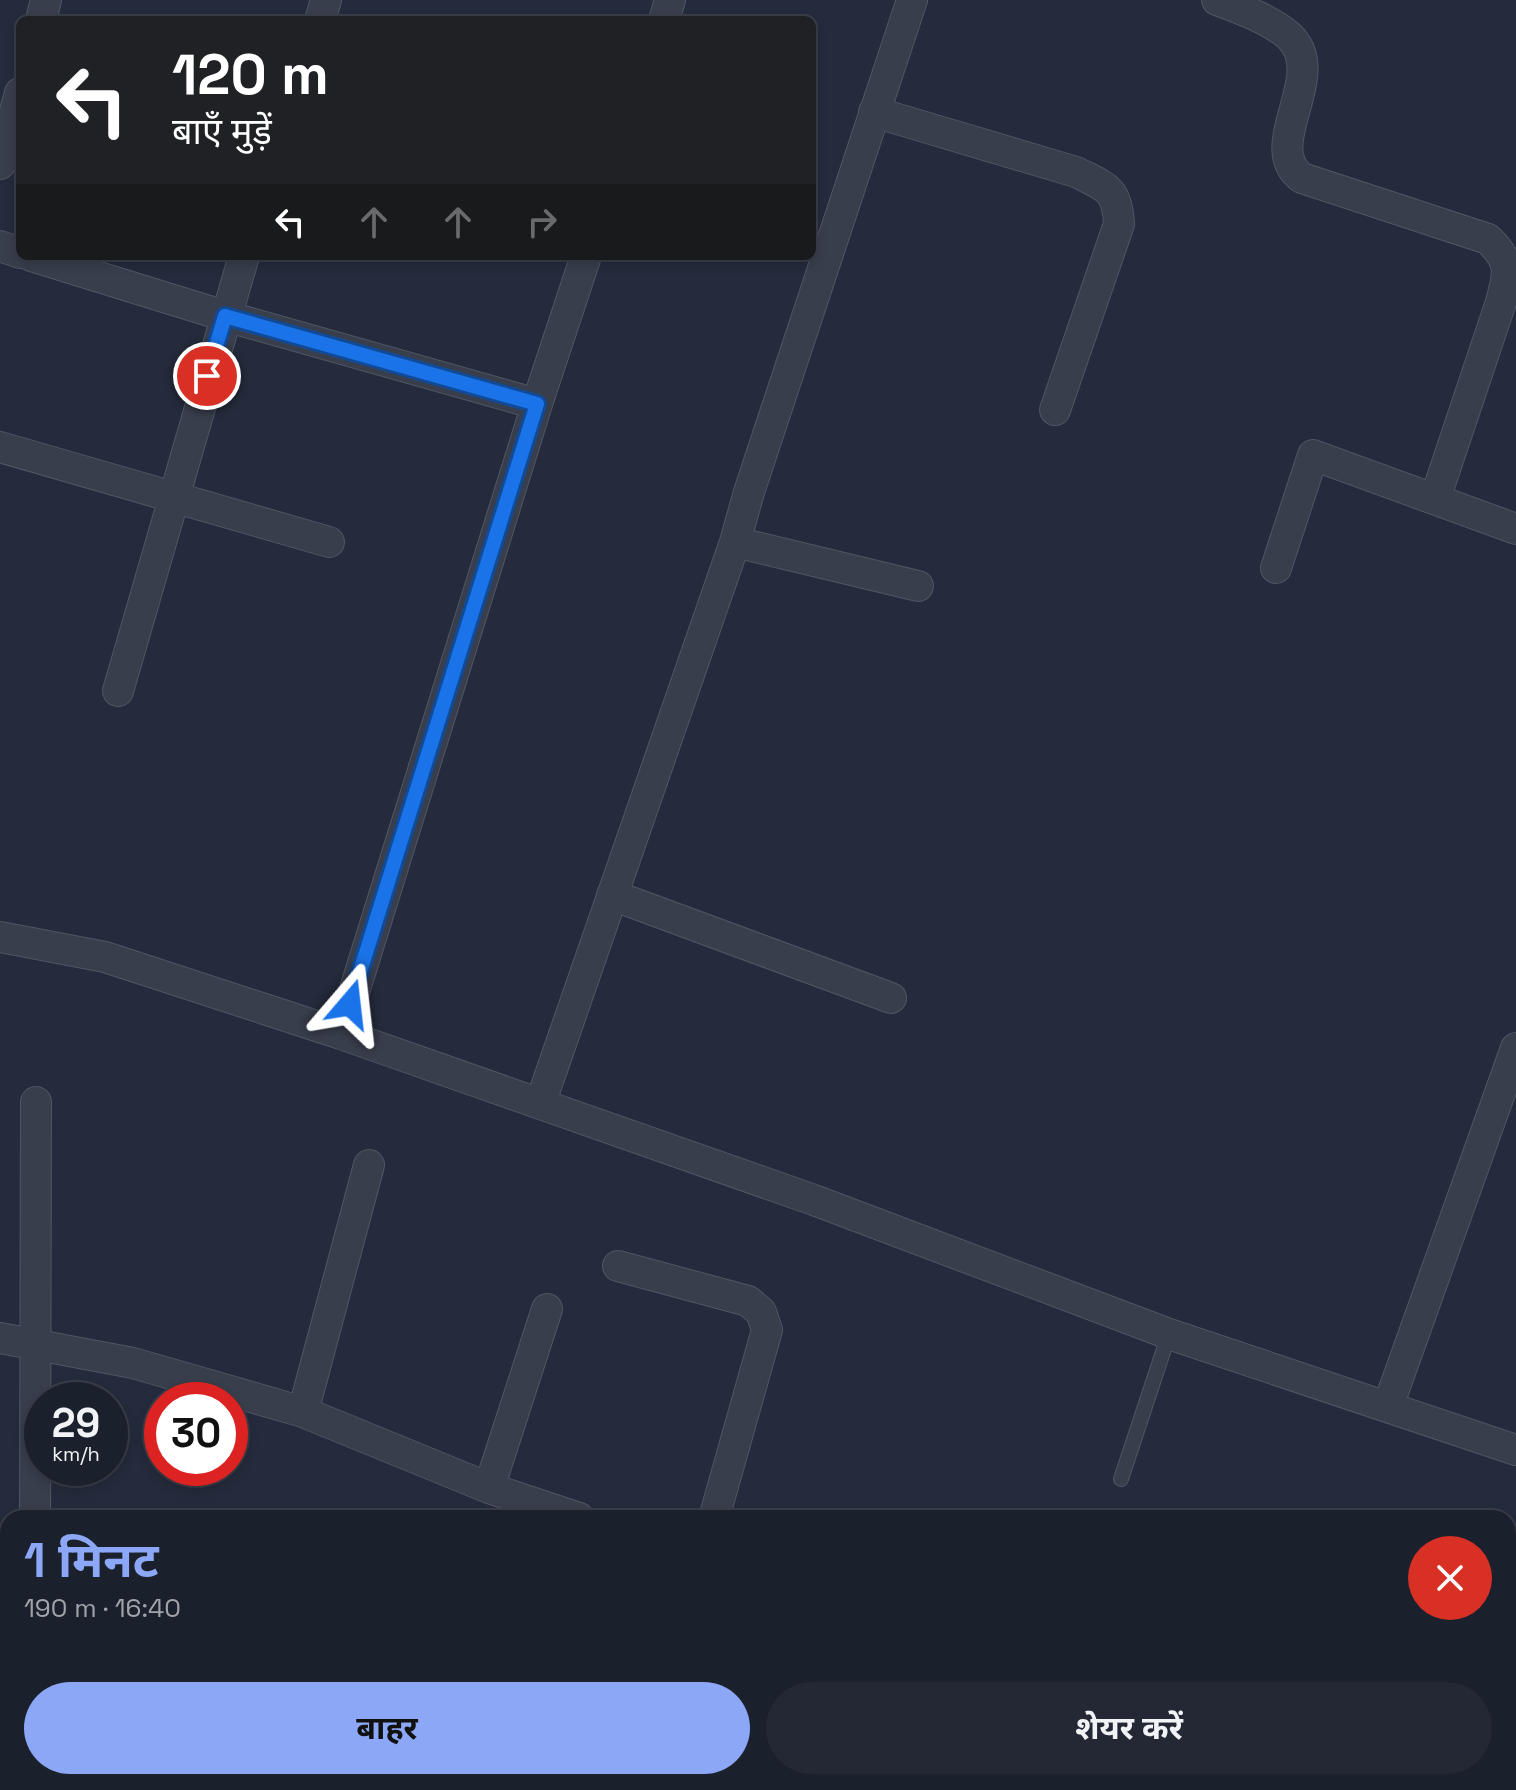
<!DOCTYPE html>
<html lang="hi">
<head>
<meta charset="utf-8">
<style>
	body { margin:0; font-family:"Space Grotesk","Noto Sans Devanagari",sans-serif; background:#242835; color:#f1f3f6; height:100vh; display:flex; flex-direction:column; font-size:30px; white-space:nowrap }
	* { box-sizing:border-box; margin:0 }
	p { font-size:26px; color:#a0a3aa }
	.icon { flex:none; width:44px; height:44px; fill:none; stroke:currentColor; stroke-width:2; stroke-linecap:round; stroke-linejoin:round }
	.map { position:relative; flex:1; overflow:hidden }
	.drawer { position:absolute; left:0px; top:1510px; width:1516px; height:280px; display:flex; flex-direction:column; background:#1b202d; border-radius:24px 24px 0 0; box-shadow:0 4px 12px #0003,0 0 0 2px #393e49 }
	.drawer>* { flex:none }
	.hud { position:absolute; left:16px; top:16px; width:800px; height:244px; border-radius:12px; box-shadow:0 4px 12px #0003,0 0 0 2px #393e49; background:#202124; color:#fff; overflow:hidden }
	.speed { position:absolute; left:24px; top:1382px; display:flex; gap:16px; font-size:40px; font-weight:700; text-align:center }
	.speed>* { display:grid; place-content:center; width:104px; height:104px; border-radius:50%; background:#1b202d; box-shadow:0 4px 12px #0003,0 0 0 2px #393e49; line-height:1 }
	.speed small { font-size:20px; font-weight:400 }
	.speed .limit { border:12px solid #d22; background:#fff; color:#111 }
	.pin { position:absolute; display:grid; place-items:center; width:68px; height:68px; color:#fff; margin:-34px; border:4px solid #fff; border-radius:50%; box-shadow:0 2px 8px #0007 }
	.me { position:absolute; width:88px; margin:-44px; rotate:17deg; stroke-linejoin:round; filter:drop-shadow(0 0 6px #0008) }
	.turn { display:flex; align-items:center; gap:28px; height:168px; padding:0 24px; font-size:36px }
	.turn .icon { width:104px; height:104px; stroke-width:2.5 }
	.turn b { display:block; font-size:56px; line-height:68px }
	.lanes { display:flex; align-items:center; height:76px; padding:0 24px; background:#0003; justify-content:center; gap:40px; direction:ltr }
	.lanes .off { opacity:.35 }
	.round { display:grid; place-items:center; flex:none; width:84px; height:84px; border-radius:42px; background:#242835 }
	.overview { display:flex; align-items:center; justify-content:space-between; height:136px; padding:0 24px }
	h1 { font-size:48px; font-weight:700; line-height:60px; color:#8ca7f5 }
	.primary-button { display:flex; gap:16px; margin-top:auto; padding:16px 24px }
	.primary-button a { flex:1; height:92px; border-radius:48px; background:#8ca7f5; color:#111; font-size:32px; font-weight:700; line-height:92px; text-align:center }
	.primary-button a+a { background:#242835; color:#f1f3f6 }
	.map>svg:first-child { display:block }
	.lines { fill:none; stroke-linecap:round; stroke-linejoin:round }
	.service-casing { stroke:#505664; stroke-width:16 }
	.minor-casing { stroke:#505664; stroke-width:32 }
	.service { stroke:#383e4c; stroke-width:14 }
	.minor { stroke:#383e4c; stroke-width:30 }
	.route-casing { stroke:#114b97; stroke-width:20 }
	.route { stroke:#1a73e8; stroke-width:14 }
</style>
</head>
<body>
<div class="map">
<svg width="1516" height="1790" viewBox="0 0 1516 1790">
	<rect width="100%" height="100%" fill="#242b3c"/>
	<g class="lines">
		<g class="service-casing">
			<path id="service" d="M 1121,1479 L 1169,1334"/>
		</g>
		<g class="minor-casing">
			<path id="minor" d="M 1217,0 C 1240,9 1270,19 1289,36 C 1331,75 1258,146 1302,178 L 1488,239 C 1512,262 1509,272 1501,302 L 1435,499
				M 41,20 L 46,0
				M 320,20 L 326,0
				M 664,20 L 670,0
				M 874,112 L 1076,172 C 1106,187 1117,188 1119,224 L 1055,410
				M 0,164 L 20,93
				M 0,246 L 20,253
				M 31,256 L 225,316 L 537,404
				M 0,447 L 329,542
				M 735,542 L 918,586
				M 1276,568 L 1313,455 L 1516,529
				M 118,691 L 244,256
				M 612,895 L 891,998
				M 0,937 L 105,957 L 341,1034 L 814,1200 L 1169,1334 L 1516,1450
				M 341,1034 L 537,404 L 586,256
				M 540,1104 L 735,542 L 749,492 L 912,0
				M 618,1266 L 748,1301 L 761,1312 L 767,1330 L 714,1518
				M 0,1338 L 133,1363 L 303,1412 L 489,1488 L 579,1518
				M 1388,1406 L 1516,1048
				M 303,1412 L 369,1165
				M 489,1488 L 547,1309
				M 35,1518 L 36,1102
				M 48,1782 L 48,1790
				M 633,1790 L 636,1782"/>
		</g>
		<use href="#service" class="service"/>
		<use href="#minor" class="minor"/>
	</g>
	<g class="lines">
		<g class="route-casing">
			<path id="route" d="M 207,376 L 225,316 L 537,404 L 350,1004"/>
		</g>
		<use href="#route" class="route"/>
	</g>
</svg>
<div class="speed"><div>29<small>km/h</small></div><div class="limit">30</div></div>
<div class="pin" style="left:207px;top:376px;background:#d93025"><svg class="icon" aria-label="arrive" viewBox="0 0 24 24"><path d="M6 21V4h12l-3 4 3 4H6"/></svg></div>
<svg class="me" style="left:350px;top:1004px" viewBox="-20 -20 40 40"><path d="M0-17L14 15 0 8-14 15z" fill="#1a73e8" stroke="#fff" stroke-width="4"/></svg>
<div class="hud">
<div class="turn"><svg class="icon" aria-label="left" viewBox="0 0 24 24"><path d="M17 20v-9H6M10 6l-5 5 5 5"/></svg><div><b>120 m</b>बाएँ मुड़ें</div></div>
<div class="lanes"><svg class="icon" aria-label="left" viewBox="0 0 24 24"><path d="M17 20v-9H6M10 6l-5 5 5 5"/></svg><svg class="icon off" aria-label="ahead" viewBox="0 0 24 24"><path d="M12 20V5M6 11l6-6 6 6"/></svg><svg class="icon off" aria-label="ahead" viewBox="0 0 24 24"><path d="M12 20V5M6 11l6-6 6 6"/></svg><svg class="icon off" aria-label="right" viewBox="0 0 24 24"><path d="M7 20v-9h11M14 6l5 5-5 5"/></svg></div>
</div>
<section class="drawer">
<div class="overview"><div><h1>1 मिनट</h1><p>190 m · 16:40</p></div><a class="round" style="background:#d93025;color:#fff"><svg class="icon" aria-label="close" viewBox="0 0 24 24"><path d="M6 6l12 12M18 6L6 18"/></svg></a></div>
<div class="primary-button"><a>बाहर</a><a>शेयर करें</a></div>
</section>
</div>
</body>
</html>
